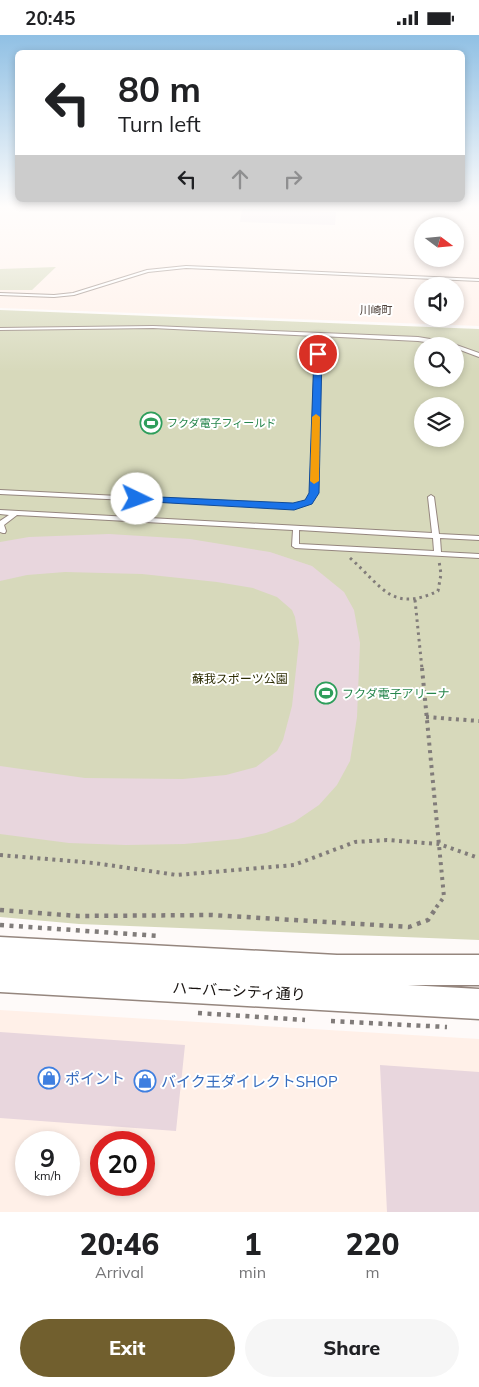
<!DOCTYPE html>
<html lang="en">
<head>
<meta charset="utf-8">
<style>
	body { margin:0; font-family:Mulish,"Noto Sans JP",sans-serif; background:#f6f6f6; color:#202124; height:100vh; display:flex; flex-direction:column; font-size:19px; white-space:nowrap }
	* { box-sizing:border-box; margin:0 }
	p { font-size:16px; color:#757577 }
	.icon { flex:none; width:28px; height:28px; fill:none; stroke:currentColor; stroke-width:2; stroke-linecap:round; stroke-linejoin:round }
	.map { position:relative; height:1177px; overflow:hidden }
	.side { display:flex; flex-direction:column; background:#fff; flex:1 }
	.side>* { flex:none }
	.top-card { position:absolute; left:15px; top:15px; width:450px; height:152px; border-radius:8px; box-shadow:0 2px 8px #0003; background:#fff; color:#202124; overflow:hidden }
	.needle { width:32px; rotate:106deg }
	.controls { position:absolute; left:414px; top:182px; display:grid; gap:10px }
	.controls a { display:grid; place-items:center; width:50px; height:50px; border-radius:50%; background:#fff; box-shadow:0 2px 8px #0003; font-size:25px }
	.speed { position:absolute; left:15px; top:1096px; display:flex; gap:10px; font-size:25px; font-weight:700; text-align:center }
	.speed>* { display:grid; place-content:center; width:65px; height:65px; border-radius:50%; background:#fff; box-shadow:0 2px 8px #0003; line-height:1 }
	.speed small { font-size:12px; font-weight:400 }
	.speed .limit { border:8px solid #d22; background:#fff; color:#111 }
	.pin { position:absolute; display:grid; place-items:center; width:42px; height:42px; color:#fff; margin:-21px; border:2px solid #fff; border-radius:50%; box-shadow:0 1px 5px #0007 }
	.me { position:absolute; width:55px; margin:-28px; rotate:93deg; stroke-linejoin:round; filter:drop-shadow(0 0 4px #0008) }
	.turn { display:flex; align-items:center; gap:18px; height:105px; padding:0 20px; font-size:22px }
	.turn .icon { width:65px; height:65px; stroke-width:2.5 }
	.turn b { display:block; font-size:35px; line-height:42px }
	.lanes { display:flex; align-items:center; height:48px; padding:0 20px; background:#0003; justify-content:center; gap:25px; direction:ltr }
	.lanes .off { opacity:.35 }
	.eta { display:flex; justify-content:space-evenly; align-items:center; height:85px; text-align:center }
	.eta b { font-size:30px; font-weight:800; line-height:35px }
	.action { display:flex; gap:10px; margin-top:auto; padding:10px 20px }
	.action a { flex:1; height:58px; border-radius:30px; background:#715f2e; color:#fff; font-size:20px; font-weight:800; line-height:58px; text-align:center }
	.action a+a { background:#f6f6f6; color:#202124 }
	.status { display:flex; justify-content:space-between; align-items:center; height:35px; padding:0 25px; background:#fff; direction:ltr }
	.status svg { height:14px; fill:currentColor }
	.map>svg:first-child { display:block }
	.built { fill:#fff0e8; fill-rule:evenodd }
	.green { fill:#d7d9bb; fill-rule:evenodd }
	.building { fill:#e8d6dd }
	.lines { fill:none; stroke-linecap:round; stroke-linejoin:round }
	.lane-casing { stroke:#95867e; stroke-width:2 }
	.secondary-casing { stroke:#95867e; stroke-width:3 }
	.path-far2 { stroke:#817c7a; stroke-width:3; stroke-dasharray:2.5 4; stroke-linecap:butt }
	.path-far1 { stroke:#817c7a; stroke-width:4; stroke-dasharray:3 4.5; stroke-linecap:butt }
	.path { stroke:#817c7a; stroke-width:4.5; stroke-dasharray:4 5.5; stroke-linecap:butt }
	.lane { fill:#fff; fill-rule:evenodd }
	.secondary { fill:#fff; fill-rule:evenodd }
	.route { fill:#1a73e8; stroke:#114b97 }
	.slow { fill:#f59e0b }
	.labels { text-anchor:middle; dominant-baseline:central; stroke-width:4; stroke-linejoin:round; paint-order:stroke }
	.far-neighbourhood-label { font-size:11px; fill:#4f423b; stroke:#fff }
	.far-leisure-label { font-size:11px; fill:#27864d; stroke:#fff; text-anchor:start }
	.park-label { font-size:12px; fill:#2d2d04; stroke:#fff }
	.leisure-label { font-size:12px; fill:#27864d; stroke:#fff; text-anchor:start }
	.near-street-label { font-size:15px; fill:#181310; stroke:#fff }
	.near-shop-label { font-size:15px; fill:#366cbe; stroke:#fff; text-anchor:start }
</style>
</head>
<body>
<div class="status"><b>20:45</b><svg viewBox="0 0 49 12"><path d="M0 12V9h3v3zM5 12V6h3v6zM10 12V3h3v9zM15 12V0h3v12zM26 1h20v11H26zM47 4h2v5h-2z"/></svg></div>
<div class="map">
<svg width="479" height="1177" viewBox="0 0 479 1177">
	<rect width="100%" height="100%" fill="#fefaf9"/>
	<path class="built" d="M 0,172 L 479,172 L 479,291 L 0,273 ZM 422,191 L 455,191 L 455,224 L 422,224 ZM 422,251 L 455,251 L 455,284 L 422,284 Z
		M 0,975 L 479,1004 L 479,1177 L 0,1177 ZM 26,1108 L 69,1108 L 69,1150 L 26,1150 ZM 101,1108 L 144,1108 L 144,1150 L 101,1150 Z"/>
	<path class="green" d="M 56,232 L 32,255 L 0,255 L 0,234 Z
		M 0,275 L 479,294 L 479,905 L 79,889 L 0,882 ZM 422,311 L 455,311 L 455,344 L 422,344 ZM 422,371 L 455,371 L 455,404 L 422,404 Z"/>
	<path class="building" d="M 242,174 L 336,177 L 335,190 L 240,187 Z
		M 109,499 L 190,504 L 270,517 L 312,531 L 344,557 L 354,575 L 360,608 L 357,682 L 350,726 L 337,750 L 319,770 L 294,787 L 266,798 L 238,804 L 184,809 L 126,810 L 69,808 L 0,799 L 0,731 L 85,743 L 183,744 L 226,740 L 256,732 L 277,716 L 283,705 L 292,671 L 299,607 L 295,582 L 292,575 L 277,562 L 253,553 L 217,547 L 142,539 L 65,537 L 27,540 L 0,546 L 0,507 L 29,502 Z
		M 0,997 L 185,1010 L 176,1096 L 0,1083 Z
		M 380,1030 L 479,1037 L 479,1177 L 387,1177 Z"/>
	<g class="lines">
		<g class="lane-casing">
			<path id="lane" d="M 186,231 L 479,244 L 479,246 L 186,233 L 148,237 L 74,260 L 54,262 L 0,260 L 0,258 L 54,260 L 73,258 L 147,235 Z
				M 153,291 L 418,302 L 448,307 L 479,318 L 479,322 L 455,313 L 455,311 L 418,306 L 320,301 L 317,458 L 311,468 L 296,473 L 0,459 L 0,455 L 294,470 L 307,466 L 311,458 L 315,301 L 153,293 L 0,295 L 0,293 Z
				M 431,460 L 434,462 L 439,499 L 479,501 L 479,505 L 440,503 L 441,517 L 479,519 L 479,523 L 295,513 L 292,511 L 293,495 L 17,480 L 4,490 L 6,496 L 5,498 L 3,498 L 0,497 L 0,486 L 9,480 L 0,479 L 0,475 L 432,498 L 428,462 ZM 299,495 L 433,503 L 434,516 L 299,509 Z"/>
		</g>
		<g class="secondary-casing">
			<path id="secondary" d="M 0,902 L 337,920 L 479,920 L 479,950 L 408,950 L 479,954 L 479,984 L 0,957 Z"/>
		</g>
		<path class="path-far2" d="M 350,523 C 382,551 391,578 438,556 L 441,539 L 439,526
			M 415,565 L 422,634"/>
		<path class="path-far1" d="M 422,633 L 444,862 L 435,874
			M 426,682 L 479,686
			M 0,820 L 94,828 L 177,840 L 294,830 L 355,807 L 387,805 L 439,809 L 479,823"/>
		<path class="path" d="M 0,875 L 78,881 L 212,880 L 409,892 L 428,885 L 436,873
			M 0,890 L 159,901
			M 198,978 L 305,985
			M 331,986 L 447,992"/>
		<use href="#lane" class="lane"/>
		<use href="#secondary" class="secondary"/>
	</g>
	<linearGradient id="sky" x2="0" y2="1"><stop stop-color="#90c0e4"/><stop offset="0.51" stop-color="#fffdfc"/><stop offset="1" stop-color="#fffdfc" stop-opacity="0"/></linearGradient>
	<rect width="479" height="337" fill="url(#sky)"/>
	<path class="route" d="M 318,317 L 322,319 L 319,458 L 312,469 L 294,475 L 134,466 L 132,464 L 137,461 L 293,468 L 305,465 L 309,458 L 314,319 Z"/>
	<path class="slow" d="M 316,379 L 320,382 L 319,446 L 314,449 L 310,446 L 312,382 Z"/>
	<defs>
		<g id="stadium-ring" transform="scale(1.125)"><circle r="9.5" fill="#fff" stroke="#2e9e5b" stroke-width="1.5"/><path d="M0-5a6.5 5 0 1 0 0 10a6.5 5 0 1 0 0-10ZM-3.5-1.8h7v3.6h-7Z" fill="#2e9e5b"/></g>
		<g id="shop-ring" transform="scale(1.125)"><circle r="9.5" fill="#fff" stroke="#3f7fe0" stroke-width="1.5"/><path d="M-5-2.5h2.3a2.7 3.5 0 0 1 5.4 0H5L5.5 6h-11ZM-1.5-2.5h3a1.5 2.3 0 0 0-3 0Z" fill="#3f7fe0"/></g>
	</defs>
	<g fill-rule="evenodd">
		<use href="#stadium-ring" x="151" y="388"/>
		<use href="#stadium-ring" x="326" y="658"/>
		<use href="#shop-ring" x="49" y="1043"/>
		<use href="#shop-ring" x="145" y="1046"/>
	</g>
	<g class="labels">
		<g class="far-neighbourhood-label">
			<text x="376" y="275">川崎町</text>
		</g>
		<g class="far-leisure-label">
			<text x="167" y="388">フクダ電子フィールド</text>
		</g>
		<g class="park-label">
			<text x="240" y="643">蘇我スポーツ公園</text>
		</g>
		<g class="leisure-label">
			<text x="342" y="658">フクダ電子アリーナ</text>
		</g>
		<g class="near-street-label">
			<text transform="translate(239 956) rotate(3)">ハーバーシティ通り</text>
		</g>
		<g class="near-shop-label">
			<text x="65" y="1043">ポイント</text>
			<text x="161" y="1046">バイク王ダイレクトSHOP</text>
		</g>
	</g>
</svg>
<div class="controls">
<a><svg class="needle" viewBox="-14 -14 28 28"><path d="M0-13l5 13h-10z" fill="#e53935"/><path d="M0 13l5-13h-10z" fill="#757577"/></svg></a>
<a><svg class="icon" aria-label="sound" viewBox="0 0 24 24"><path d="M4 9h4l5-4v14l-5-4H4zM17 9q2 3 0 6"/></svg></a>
<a><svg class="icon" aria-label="search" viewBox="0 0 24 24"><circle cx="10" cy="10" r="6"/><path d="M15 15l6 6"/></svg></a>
<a><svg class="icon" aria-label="layers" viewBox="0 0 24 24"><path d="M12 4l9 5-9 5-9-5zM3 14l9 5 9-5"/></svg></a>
</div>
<div class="speed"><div>9<small>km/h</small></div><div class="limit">20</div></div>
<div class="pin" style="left:318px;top:319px;background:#d93025"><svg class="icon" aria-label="arrive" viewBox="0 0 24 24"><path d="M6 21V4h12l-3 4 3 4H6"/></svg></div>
<svg class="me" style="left:137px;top:464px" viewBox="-20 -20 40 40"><circle r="19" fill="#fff"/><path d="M0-13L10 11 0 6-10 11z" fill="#1a73e8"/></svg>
<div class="top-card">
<div class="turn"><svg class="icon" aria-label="left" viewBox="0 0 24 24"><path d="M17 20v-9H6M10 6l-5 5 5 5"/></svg><div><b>80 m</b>Turn left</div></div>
<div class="lanes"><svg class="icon" aria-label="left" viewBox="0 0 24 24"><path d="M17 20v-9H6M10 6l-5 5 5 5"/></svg><svg class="icon off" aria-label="ahead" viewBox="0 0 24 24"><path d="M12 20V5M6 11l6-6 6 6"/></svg><svg class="icon off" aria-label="right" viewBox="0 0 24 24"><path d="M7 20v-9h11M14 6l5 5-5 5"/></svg></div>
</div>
</div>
<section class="side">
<div class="eta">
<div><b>20:46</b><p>Arrival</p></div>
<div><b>1</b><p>min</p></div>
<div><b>220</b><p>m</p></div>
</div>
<div class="action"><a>Exit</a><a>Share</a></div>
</section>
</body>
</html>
